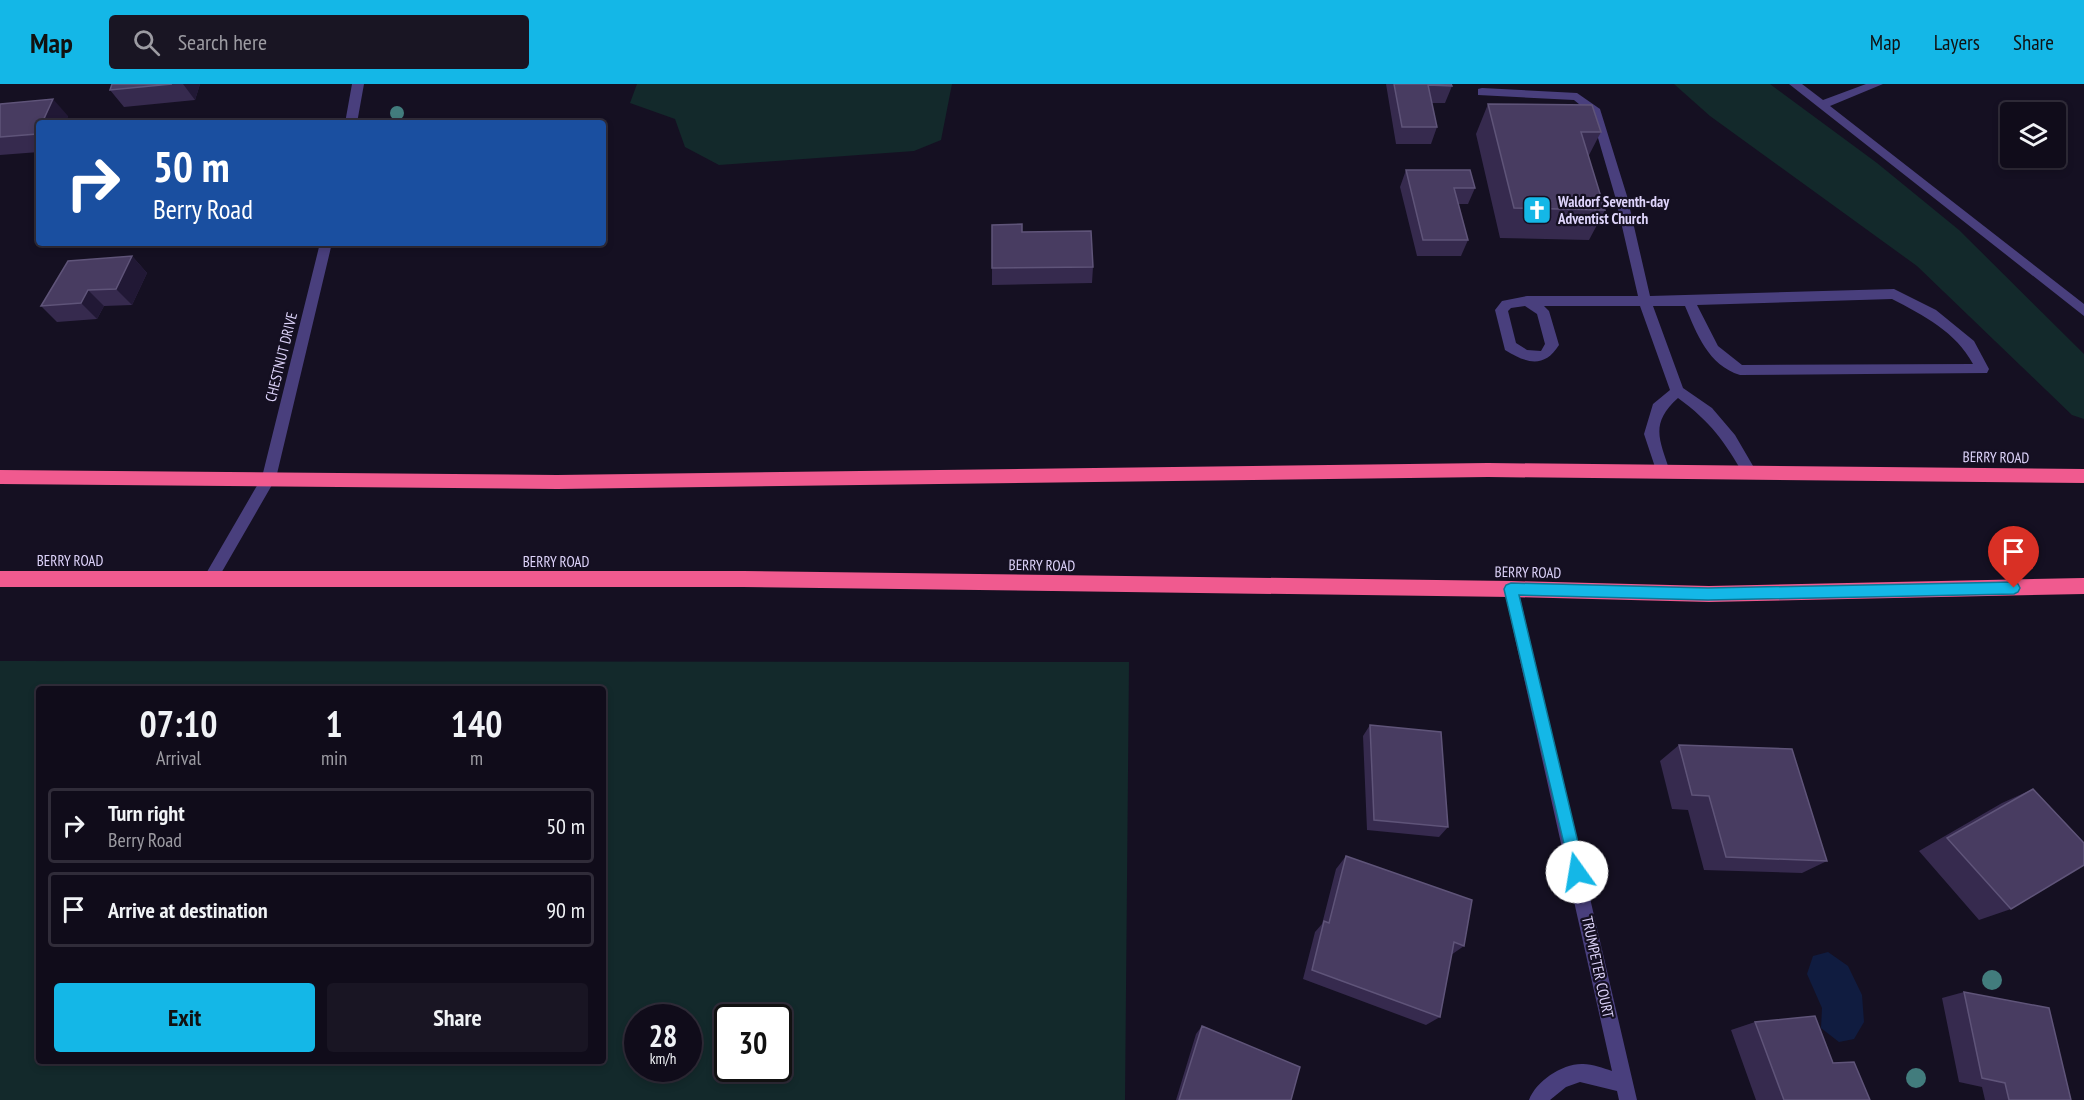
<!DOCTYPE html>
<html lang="en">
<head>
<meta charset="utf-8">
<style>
	body { margin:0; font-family:"PT Sans Narrow",sans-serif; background:#191523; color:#f1f3f6; height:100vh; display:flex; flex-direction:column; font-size:22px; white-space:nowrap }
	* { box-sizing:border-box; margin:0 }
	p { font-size:20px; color:#9c9ba2 }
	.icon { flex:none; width:33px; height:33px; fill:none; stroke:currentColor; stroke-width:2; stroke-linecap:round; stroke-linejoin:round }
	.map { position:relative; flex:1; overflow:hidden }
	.details { position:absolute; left:36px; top:602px; width:570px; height:378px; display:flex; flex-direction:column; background:#100c1a; border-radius:6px; box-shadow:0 3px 9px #0003,0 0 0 2px #302c39 }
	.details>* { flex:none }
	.hud { position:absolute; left:36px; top:36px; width:570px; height:126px; border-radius:6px; box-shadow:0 3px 9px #0003,0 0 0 2px #302c39; background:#1a4fa0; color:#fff; overflow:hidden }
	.tools { position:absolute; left:2000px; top:18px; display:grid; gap:12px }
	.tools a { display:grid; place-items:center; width:66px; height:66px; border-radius:6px; background:#100c1a; box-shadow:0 3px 9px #0003,0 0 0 2px #302c39; font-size:30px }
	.speed { position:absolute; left:624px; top:920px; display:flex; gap:12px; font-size:30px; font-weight:700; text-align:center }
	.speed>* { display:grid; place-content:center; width:78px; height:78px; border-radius:50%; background:#100c1a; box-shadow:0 3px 9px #0003,0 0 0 2px #302c39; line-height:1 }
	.speed small { font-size:15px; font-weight:400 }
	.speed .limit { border:3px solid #111; border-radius:9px; background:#fff; color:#111 }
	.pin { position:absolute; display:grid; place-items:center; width:51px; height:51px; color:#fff; margin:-62px -26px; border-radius:50% 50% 50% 0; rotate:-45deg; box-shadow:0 0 6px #0007 }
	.pin .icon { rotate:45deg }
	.me { position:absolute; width:66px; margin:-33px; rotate:347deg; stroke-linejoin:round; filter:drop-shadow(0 0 4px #0008) }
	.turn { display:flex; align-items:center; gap:21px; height:126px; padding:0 18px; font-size:27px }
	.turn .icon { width:78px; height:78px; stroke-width:2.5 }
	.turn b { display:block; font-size:42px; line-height:51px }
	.eta { display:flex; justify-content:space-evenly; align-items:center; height:102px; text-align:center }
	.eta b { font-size:36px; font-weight:700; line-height:42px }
	.cta { display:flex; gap:12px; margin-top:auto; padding:12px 18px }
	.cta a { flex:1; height:69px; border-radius:6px; background:#14b7e7; color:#111; font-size:24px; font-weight:700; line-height:69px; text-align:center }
	.cta a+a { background:#191523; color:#f1f3f6 }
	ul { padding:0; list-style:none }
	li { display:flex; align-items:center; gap:18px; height:75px; margin:0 12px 9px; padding:0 6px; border:3px solid #302c39; border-radius:6px }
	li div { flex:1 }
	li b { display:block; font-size:22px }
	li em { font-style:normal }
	header { display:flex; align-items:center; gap:36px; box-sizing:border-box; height:84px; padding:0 30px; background:#14b7e7; color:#111 }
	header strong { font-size:28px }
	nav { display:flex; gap:33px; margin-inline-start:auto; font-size:21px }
	.search { width:420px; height:54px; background:#191523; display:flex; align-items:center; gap:15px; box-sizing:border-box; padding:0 21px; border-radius:6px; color:#9c9ba2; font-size:22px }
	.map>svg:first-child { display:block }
	.green { fill:#13292b; fill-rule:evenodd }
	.water { fill:#101c40 }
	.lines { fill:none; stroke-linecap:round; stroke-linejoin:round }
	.lane { fill:#493f7d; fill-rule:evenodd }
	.street { fill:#493f7d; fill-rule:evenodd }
	.highway { fill:#f05a8f; fill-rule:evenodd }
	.tree { fill:#427c7d }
	.wall { fill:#362a4e }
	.shaded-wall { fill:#211835 }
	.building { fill:#483c61; stroke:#5f5479; stroke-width:1.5 }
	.route { fill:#14b7e7; stroke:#0d7796; stroke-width:1.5 }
	.labels { text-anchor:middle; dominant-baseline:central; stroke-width:4.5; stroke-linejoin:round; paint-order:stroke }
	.poi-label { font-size:15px; font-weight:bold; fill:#ded4fb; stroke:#151022; text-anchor:start }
	.street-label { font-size:15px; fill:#ded4fb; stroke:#151022 }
</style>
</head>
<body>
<header>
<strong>Map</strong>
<div class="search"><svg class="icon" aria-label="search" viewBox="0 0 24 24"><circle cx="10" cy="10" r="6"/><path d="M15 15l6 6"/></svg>Search here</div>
<nav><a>Map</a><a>Layers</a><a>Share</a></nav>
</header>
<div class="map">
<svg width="2084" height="1016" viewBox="0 0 2084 1016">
	<rect width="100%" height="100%" fill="#151022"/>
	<path class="green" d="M 637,0 L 952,0 L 941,56 L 914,67 L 719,81 L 685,63 L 675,35 L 630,19 Z
		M 1674,0 L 1770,0 L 1877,79 L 1959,146 L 2084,270 L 2084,335 L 2072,331 L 1917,182 L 1710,32 Z
		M 0,577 L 1129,578 L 1125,1016 L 0,1016 ZM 603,604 L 603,976 L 39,976 L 39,604 ZM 638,933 L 688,933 L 688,984 L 638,984 ZM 728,933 L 778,933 L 778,984 L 728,984 Z"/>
	<path class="water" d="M 1828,868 L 1848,882 L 1862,911 L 1864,938 L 1854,955 L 1839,958 L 1821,944 L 1822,924 L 1807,890 L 1813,872 Z"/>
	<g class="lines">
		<path class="lane" d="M 1789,0 L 1802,0 L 1823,16 L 1866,0 L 1883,0 L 1830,22 L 2084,220 L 2084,232 Z
			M 1482,4 L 1577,9 L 1600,25 L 1627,112 L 1650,212 L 1894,205 L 1936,226 L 1974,257 L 1989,285 L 1987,289 L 1740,291 C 1708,281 1697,250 1685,222 L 1653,222 L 1683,304 L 1712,324 L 1735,351 L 1756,387 L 1754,391 L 1744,391 C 1724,357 1711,338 1678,314 C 1649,340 1660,356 1670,388 L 1668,392 L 1658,392 L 1644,350 L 1653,320 L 1670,306 L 1640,222 L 1544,222 L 1549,227 L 1559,261 C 1544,285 1526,279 1505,266 L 1495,226 L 1502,217 L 1527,212 L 1638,212 L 1615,112 L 1591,30 L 1574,16 L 1478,11 L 1478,5 ZM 1892,215 C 1923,231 1956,248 1973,280 L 1742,281 L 1718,262 L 1697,221 ZM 1525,222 L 1537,230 L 1545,260 L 1541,267 L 1527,266 L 1516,259 L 1508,227 L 1511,224 Z"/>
		<path class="street" d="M 352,0 L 364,0 L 357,39 L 345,39 Z
			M 320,159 L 332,159 L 276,394 L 216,498 L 211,499 L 206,498 L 204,493 L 262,393 Z
			M 1511,499 L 1516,500 L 1518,505 L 1637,1016 L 1619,1016 L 1617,1007 L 1580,998 L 1566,1003 L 1550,1016 L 1529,1016 C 1536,997 1563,979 1583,980 C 1593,980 1603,984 1612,987 L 1504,505 L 1506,500 Z"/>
		<path class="highway" d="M 1488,379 L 2084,385 L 2084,399 L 1488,393 L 557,405 L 0,400 L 0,386 L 557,391 Z
			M 0,487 L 743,487 L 1511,497 L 1709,502 L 2084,494 L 2084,510 L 1709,518 L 1511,513 L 743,503 L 0,503 Z"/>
	</g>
	<g class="tree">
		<circle cx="397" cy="29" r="7"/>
		<circle cx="1992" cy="896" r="10"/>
		<circle cx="1916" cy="994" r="10"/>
	</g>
	<path class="wall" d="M 112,0 L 200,0 L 195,16 L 124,23 L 110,6 Z
		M 1386,0 L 1451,0 L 1452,2 L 1445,19 L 1432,19 L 1437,43 L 1431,60 L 1396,60 Z
		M 0,20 L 68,32 L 65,39 L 39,39 L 39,68 L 0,71 Z
		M 1488,20 L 1601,48 L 1588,73 L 1605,126 L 1589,156 L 1500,154 L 1476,50 Z
		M 1406,86 L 1475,104 L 1468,120 L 1458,120 L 1468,156 L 1461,172 L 1417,172 L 1400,103 Z
		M 1022,148 L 1093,183 L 1092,199 L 992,201 L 992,184 Z
		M 132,172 L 147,189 L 132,221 L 104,222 L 97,235 L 57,238 L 41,222 Z
		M 1370,641 L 1448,743 L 1439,753 L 1367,746 L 1363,652 Z
		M 1679,661 L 1827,777 L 1802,789 L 1704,786 L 1688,726 L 1672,725 L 1660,677 Z
		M 2033,705 L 2011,825 L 1979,836 L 1919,767 L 2002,719 Z
		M 1346,772 L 1464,862 L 1451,871 L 1440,933 L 1426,941 L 1303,895 L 1315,848 L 1322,840 L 1336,785 Z
		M 1964,908 L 2071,1016 L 1985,1016 L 1982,1003 L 1959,998 L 1942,914 Z
		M 1755,938 L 1833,979 L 1870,1016 L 1756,1016 L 1731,946 Z
		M 1202,942 L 1291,1016 L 1176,1016 L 1196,950 Z"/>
	<path class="shaded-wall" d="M 183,0 L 200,0 L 195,16 Z
		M 53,15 L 68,32 L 65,39 L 42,39 Z
		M 132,172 L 147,189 L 132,221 L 116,205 Z
		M 88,206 L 104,222 L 97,235 L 81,219 Z"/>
	<path class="building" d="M 112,0 L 172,0 L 110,6 Z
		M 1394,0 L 1451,0 L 1452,2 L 1428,1 L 1437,43 L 1402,43 Z
		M 53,15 L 42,39 L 39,39 L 39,45 L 37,50 L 0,53 L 0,20 Z
		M 1488,20 L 1592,21 L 1601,48 L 1581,48 L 1605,126 L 1514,124 Z
		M 1406,86 L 1470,86 L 1475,104 L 1454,104 L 1468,156 L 1423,156 Z
		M 1022,140 L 1022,148 L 1091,147 L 1093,183 L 992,184 L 992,141 Z
		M 132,172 L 116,205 L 88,206 L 81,219 L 41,222 L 68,177 Z
		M 1370,641 L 1441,648 L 1448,743 L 1374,736 Z
		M 1679,661 L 1792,665 L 1827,777 L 1726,773 L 1709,712 L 1692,711 Z
		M 2033,705 L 2084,759 L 2084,781 L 2011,825 L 1947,754 Z
		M 1346,772 L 1472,816 L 1464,862 L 1454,858 L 1440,933 L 1312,886 L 1324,837 L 1329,839 Z
		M 1964,908 L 2049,924 L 2071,1016 L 2009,1016 L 2005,999 L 1982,994 Z
		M 1815,932 L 1833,979 L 1854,978 L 1870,1016 L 1784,1016 L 1755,938 Z
		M 1202,942 L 1300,983 L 1291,1016 L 1179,1016 Z"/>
	<path class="route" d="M 2014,498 L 2018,500 L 2020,504 L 2018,508 L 2014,510 L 1708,516 L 1519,511 L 1585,788 L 1583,794 L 1577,796 L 1572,794 L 1504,505 L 1506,501 L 1511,499 L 1708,504 Z"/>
	<defs>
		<g id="church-square" transform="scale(1.5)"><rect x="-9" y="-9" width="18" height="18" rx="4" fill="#14b7e7" stroke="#151022"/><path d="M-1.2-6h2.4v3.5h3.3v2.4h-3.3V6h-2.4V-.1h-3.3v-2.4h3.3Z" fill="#fff"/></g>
	</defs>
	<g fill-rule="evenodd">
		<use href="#church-square" x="1537" y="126"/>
	</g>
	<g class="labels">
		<g class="poi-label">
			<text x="1558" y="117">Waldorf Seventh-day<tspan x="1558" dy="17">Adventist Church</tspan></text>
		</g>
		<g class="street-label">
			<text transform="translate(281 273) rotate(-76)">CHESTNUT DRIVE</text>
			<text transform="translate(1996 373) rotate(1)">BERRY ROAD</text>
			<text x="70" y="476">BERRY ROAD</text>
			<text x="556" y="477">BERRY ROAD</text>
			<text transform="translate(1042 481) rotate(1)">BERRY ROAD</text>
			<text transform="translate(1528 488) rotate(1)">BERRY ROAD</text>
			<text transform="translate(1598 883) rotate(78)">TRUMPETER COURT</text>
		</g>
	</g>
</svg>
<div class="tools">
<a><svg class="icon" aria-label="layers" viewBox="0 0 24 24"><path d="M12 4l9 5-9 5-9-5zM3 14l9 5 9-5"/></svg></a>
</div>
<div class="speed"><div>28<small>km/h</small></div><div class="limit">30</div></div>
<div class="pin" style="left:2014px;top:504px;background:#d93025"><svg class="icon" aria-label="arrive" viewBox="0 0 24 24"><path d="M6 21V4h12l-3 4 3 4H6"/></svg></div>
<svg class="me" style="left:1577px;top:788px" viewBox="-20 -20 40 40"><circle r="19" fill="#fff"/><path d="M0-13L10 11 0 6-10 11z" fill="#14b7e7"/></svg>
<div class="hud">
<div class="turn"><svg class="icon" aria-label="right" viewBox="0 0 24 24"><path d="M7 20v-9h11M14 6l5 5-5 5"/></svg><div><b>50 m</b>Berry Road</div></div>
</div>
<section class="details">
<div class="eta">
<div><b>07:10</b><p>Arrival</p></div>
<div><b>1</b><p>min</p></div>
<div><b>140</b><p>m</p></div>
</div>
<ul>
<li><svg class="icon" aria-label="right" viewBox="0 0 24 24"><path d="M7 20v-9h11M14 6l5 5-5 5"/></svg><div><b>Turn right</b><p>Berry Road</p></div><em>50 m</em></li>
<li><svg class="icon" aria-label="arrive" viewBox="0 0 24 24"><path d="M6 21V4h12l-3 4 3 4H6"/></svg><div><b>Arrive at destination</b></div><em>90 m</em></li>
</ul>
<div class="cta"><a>Exit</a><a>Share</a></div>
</section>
</div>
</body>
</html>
